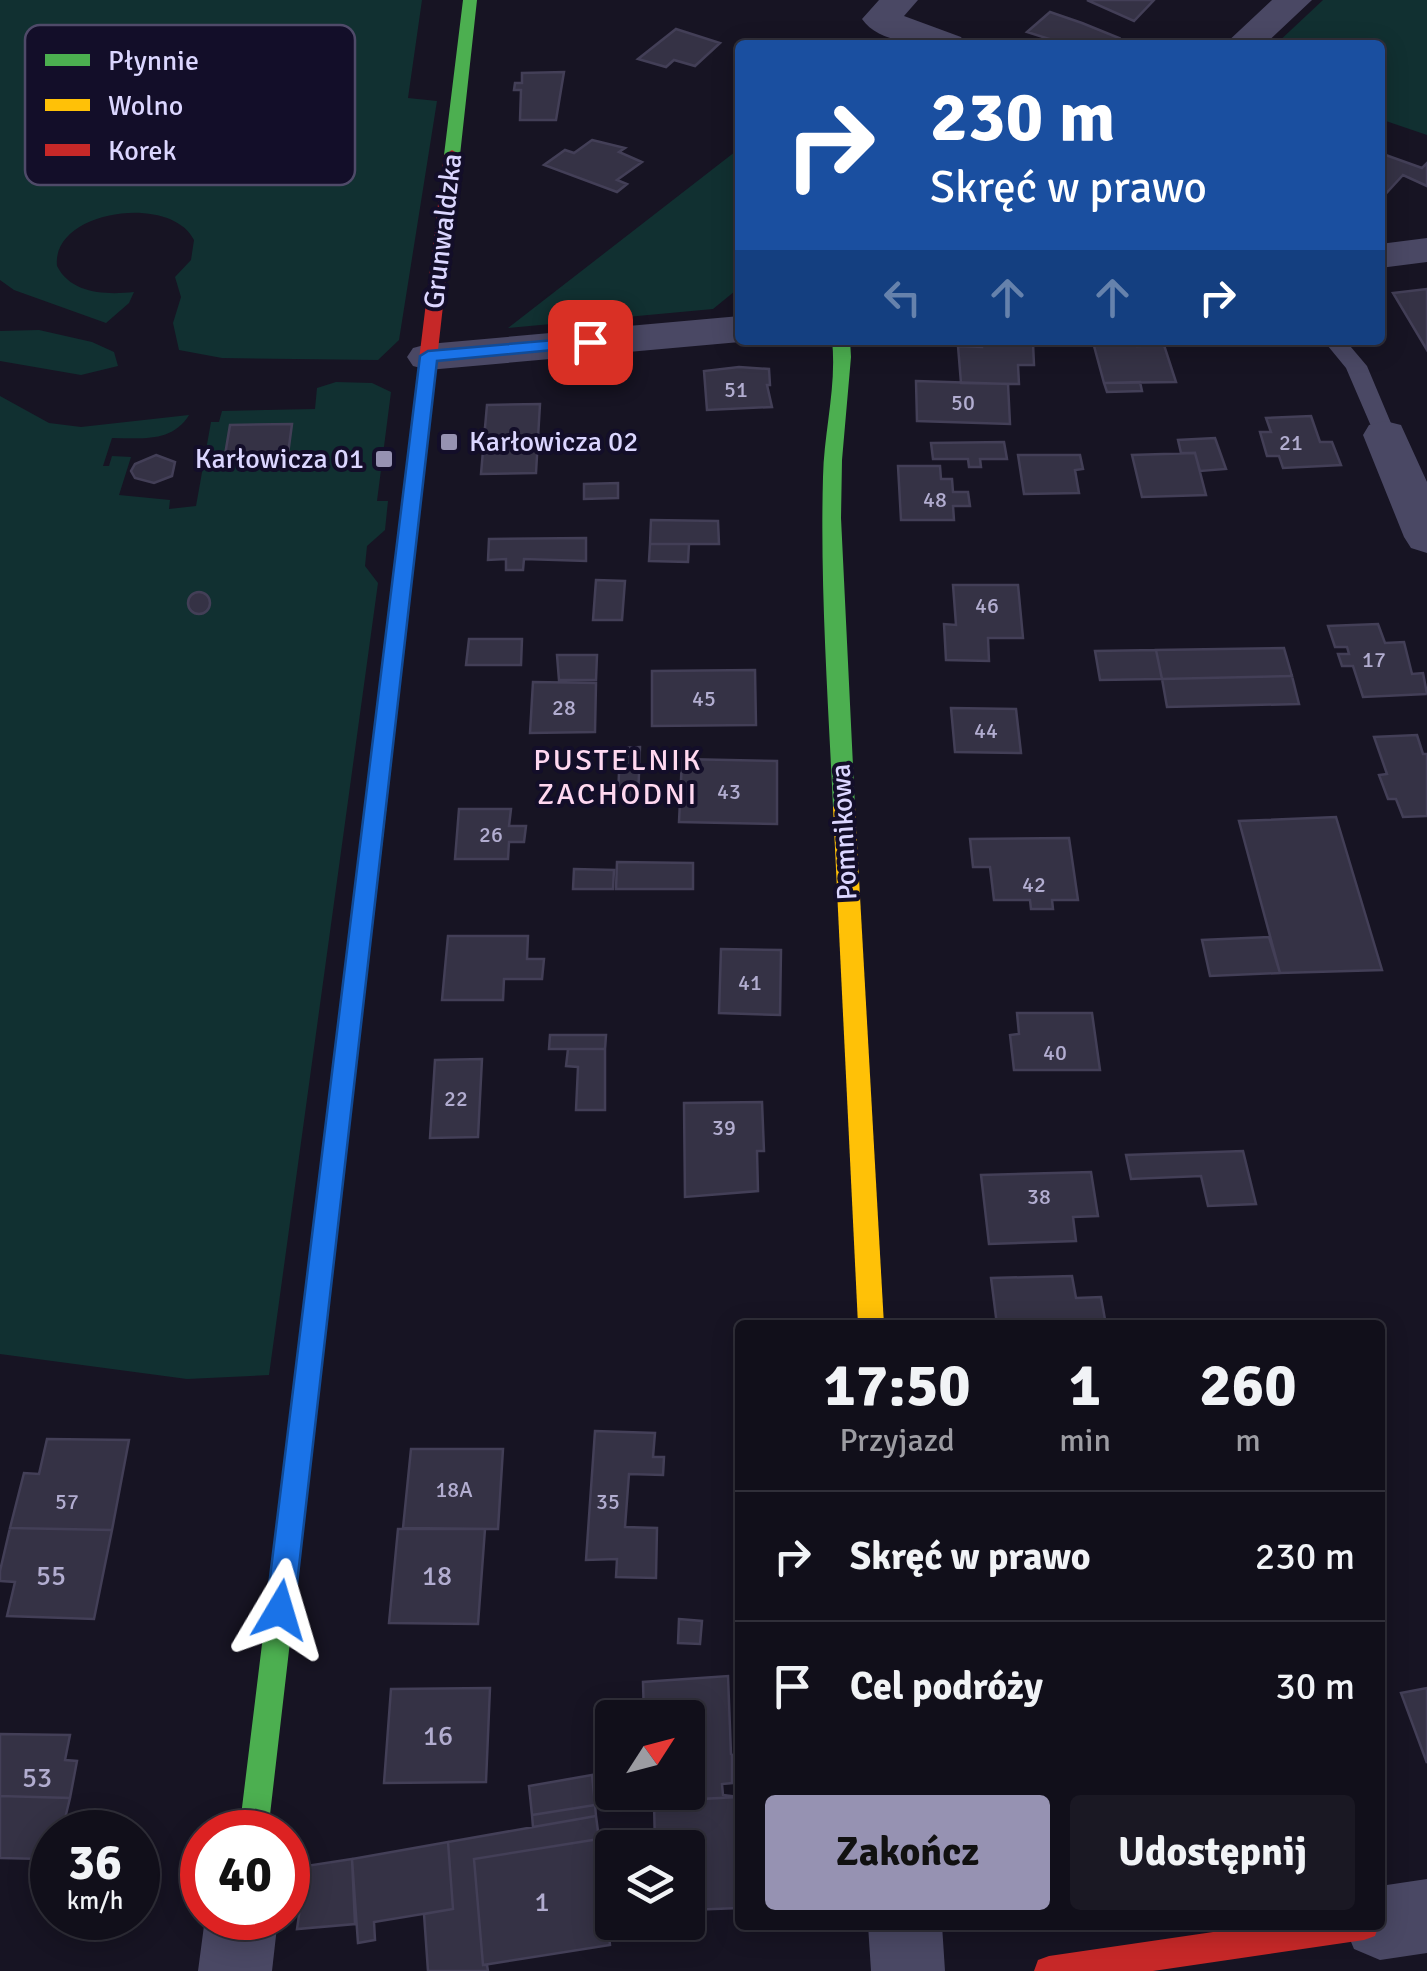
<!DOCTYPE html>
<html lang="pl">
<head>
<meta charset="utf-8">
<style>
	body { margin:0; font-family:Signika,sans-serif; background:#1a1823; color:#f1f3f6; height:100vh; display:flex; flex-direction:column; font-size:38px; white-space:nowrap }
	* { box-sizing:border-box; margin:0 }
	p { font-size:32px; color:#9c9ca2 }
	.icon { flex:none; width:55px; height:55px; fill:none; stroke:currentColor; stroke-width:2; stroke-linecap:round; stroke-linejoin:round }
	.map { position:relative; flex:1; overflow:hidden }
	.drawer { position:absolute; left:735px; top:1320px; width:650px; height:610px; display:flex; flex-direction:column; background:#110f1a; border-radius:10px; box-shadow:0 5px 25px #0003,0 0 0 2px #302f39 }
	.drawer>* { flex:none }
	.guide { position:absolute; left:735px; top:40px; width:650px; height:305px; border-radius:10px; box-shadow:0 5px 25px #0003,0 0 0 2px #302f39; background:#1a4fa0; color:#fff; overflow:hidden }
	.needle { width:65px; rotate:54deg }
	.buttons { position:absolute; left:595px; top:1700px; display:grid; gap:20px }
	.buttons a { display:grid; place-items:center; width:110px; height:110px; border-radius:10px; background:#110f1a; box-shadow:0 5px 25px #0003,0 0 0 2px #302f39; font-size:50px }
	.speed { position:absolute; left:30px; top:1810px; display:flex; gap:20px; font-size:50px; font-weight:700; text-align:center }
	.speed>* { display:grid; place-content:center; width:130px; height:130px; border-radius:50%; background:#110f1a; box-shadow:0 5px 25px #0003,0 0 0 2px #302f39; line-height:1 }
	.speed small { font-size:25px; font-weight:400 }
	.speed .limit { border:15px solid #d22; background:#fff; color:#111 }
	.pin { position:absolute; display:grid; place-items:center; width:85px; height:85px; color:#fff; margin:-42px; border-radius:20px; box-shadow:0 5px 15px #0006 }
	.me { position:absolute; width:110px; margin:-55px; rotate:7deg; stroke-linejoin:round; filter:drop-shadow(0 0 8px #0008) }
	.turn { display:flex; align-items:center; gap:35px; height:210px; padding:0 30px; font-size:45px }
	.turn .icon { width:130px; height:130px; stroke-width:2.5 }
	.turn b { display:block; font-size:70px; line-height:85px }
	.lanes { display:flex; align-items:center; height:95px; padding:0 30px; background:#0003; justify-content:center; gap:50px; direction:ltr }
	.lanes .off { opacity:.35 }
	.eta { display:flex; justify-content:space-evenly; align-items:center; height:170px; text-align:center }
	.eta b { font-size:60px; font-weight:700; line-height:70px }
	.button { display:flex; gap:20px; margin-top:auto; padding:20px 30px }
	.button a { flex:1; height:115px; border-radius:10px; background:#9692b2; color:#111; font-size:40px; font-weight:700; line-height:115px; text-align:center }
	.button a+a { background:#1a1823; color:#f1f3f6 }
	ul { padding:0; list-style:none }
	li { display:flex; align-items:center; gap:30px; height:130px; padding:0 30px; border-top:2px solid #302f39 }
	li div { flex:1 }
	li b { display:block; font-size:38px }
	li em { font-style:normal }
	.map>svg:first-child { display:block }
	.green { fill:#113031 }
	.building { fill:#353245; stroke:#433f57; stroke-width:2.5 }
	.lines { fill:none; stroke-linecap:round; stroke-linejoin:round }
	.lane { fill:#4a4864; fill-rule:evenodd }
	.street { fill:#4a4864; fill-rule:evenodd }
	.fast { fill:#4caf50; fill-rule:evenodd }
	.slow { fill:#ffc107; fill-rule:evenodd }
	.jam { fill:#c62828; fill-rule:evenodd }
	.route { fill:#1a73e8; stroke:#114b97; stroke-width:2.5 }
	.poi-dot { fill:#9692b2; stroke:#130e29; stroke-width:4 }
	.labels { text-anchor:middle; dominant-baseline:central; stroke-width:8; stroke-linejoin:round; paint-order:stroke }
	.number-label { font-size:22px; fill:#b2add0 }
	.street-label { font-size:28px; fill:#dbd6ff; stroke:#130e29 }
	.poi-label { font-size:28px; fill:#dbd6ff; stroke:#130e29; text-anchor:start }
	.near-number-label { font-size:28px; fill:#b2add0 }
	.neighbourhood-label { font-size:30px; letter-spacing:2.5px; fill:#ffd8f0; stroke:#130e29 }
	.key { fill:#130e29; stroke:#4f4a69; stroke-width:2.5 }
	.key-label { font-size:28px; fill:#dbd6ff }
</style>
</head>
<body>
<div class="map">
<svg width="1427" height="1971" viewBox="0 0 1427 1971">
	<rect width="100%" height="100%" fill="#171423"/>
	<path class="green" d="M 0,0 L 422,0 L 408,98 L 437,101 L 399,340 L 378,360 L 222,358 L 179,350 L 173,323 L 181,297 L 175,277 L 191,260 L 194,240 C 171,193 51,210 57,266 C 71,294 106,295 134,292 L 129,303 L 106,323 L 14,290 L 0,280 Z
		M 1323,0 L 1427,0 L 1427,135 L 1380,119 L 1380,45 L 1275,45 Z
		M 740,148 L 740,287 L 713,309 L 508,328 Z
		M 39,330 L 92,342 L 114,352 L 118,366 L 81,375 L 0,361 L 0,331 Z
		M 336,382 L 372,383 L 391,392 L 377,501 L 388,501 L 385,530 L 367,546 L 365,566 L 378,583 L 269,1375 L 187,1379 L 0,1354 L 0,396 L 49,423 L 81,427 L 189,415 C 172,443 141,438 112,438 L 103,466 L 109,466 L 112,456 L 131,457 L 119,495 L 170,500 L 169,509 L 196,506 L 211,422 L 219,422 L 222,411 L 315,409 L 317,388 Z"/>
	<path class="building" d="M 1087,0 L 1154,0 L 1134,21 Z
		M 1050,12 L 1082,23 L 1119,38 L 1112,45 L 1068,45 L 1027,32 Z
		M 676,29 L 720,43 L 695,66 L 674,60 L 666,67 L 638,59 Z
		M 564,72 L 556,120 L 520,120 L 521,90 L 514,90 L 515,83 L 522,83 L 522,73 Z
		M 592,140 L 625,148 L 619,152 L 642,162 L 617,180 L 627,184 L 617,192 L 544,165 L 565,150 L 574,153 Z
		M 1380,153 L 1422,168 L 1427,163 L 1427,186 L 1403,175 L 1380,200 Z
		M 1427,289 L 1427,350 L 1393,293 Z
		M 1109,340 L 1135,340 L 1137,346 L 1164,345 L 1176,382 L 1104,383 L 1094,346 L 1110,345 Z
		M 982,342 L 1033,343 L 1034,365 L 1018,365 L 1019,384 L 961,383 L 958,346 L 982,347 Z
		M 739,367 L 769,369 L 770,385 L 767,385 L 772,407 L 707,410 L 704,371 Z
		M 916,381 L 1008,384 L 1010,424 L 917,421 Z
		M 1104,383 L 1140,382 L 1142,391 L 1107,392 Z
		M 540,404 L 538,438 L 484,439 L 487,405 Z
		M 1311,416 L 1320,442 L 1332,442 L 1341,465 L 1283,468 L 1279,456 L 1267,456 L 1260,432 L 1271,432 L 1266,418 Z
		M 292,424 L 288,454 L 225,455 L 230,425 Z
		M 538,438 L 536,473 L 481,474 L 484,439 Z
		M 1215,438 L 1226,469 L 1200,471 L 1195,453 L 1181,453 L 1178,440 Z
		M 1004,442 L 1007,459 L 980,459 L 981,467 L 969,467 L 968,459 L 933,459 L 931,443 Z
		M 1195,453 L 1206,495 L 1142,497 L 1132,455 Z
		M 156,455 L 175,462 L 172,476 L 154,483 L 135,478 L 131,471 L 135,464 Z
		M 1018,455 L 1080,455 L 1083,469 L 1075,470 L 1079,493 L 1024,494 Z
		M 898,466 L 940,466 L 941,479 L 952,479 L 953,492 L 968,492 L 970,506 L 953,506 L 954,520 L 901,520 Z
		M 618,483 L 618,498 L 584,499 L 584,484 Z
		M 651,520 L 718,521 L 719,544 L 650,544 Z
		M 586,538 L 586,561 L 524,559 L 523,570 L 506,570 L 506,559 L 488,560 L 489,539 Z
		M 650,544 L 689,544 L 688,562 L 649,561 Z
		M 596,580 L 625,581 L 622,620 L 593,620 Z
		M 953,585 L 1018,585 L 1023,638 L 988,638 L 989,661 L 946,660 L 944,624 L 956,625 Z
		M188 603a11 11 0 1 1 22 0a11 11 0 1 1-22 0Z
		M 1378,624 L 1385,643 L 1404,642 L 1412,674 L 1423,673 L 1427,694 L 1363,697 L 1353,666 L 1342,666 L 1338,654 L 1349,654 L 1347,647 L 1335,647 L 1328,626 Z
		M 469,639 L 522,639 L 521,665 L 466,665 Z
		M 1284,648 L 1292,676 L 1162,679 L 1156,650 Z
		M 1156,650 L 1162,679 L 1100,680 L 1095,651 Z
		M 557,655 L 597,655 L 596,680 L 559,680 Z
		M 755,670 L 756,725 L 652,726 L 652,671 Z
		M 1292,676 L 1299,704 L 1167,707 L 1162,679 Z
		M 533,682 L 596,683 L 595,732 L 530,733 Z
		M 951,708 L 1016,709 L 1021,753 L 955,752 Z
		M 1417,735 L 1423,754 L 1427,754 L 1427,816 L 1403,817 L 1396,799 L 1388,799 L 1379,775 L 1387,774 L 1374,737 Z
		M 640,747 L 638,799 L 618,798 L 620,748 Z
		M 682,759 L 777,761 L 777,824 L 679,822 Z
		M 459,809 L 511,809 L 509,826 L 526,826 L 524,842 L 509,842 L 508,859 L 455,859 Z
		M 1336,817 L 1382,970 L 1280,973 L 1239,821 Z
		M 1069,838 L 1078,900 L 1052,900 L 1053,909 L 1031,909 L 1030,900 L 994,900 L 990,867 L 973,867 L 970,839 Z
		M 617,862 L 693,863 L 693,889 L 616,889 Z
		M 574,869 L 614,870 L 613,889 L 573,889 Z
		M 448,936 L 528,936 L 527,959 L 544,959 L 542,979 L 504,979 L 503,1000 L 442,1000 Z
		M 1269,937 L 1280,973 L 1210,976 L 1202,940 Z
		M 721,949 L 781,950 L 780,1015 L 719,1013 Z
		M 1017,1013 L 1092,1013 L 1100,1070 L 1014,1070 L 1010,1035 L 1019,1034 Z
		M 550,1035 L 606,1035 L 605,1049 L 549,1049 Z
		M 568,1049 L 605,1049 L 605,1110 L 576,1110 L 578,1067 L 566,1066 Z
		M 482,1059 L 478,1137 L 430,1138 L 435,1060 Z
		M 762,1102 L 764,1151 L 757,1151 L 758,1191 L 685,1197 L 684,1103 Z
		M 1243,1151 L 1256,1204 L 1208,1206 L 1201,1176 L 1131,1179 L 1126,1155 Z
		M 1091,1172 L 1098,1216 L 1073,1217 L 1076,1241 L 989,1244 L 981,1175 Z
		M 1072,1276 L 1076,1298 L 1101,1297 L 1106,1325 L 997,1325 L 991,1278 Z
		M 595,1431 L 655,1433 L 653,1457 L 664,1457 L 663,1475 L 629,1474 L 625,1527 L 657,1528 L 656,1578 L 616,1577 L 617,1559 L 586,1560 Z
		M 47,1439 L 129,1440 L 112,1530 L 10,1528 L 24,1473 L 39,1474 Z
		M 411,1449 L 503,1449 L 498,1529 L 403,1528 Z
		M 10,1528 L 112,1530 L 94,1619 L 7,1616 L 15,1582 L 0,1581 L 0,1571 Z
		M 398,1529 L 485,1529 L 478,1624 L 389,1623 Z
		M 679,1619 L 702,1621 L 700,1644 L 678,1643 Z
		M 728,1676 L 731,1754 L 735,1757 L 732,1757 L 732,1783 L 722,1784 L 723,1795 L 739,1797 L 649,1802 L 648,1792 L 688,1792 L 688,1718 L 644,1718 L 643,1682 Z
		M 490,1688 L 486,1782 L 384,1783 L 391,1689 Z
		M 1427,1688 L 1427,1763 L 1401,1693 Z
		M 0,1734 L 70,1735 L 65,1760 L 77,1761 L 70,1798 L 0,1796 Z
		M 592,1775 L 595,1805 L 532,1815 L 529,1786 Z
		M 0,1796 L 70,1798 L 62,1831 L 49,1831 L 43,1859 L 0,1858 Z
		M 740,1797 L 740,1908 L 688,1910 L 688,1848 L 655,1848 L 654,1801 Z
		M 595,1805 L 596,1816 L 533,1827 L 532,1815 Z
		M 596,1816 L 599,1839 L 474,1859 L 483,1965 L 487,1965 L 488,1971 L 428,1971 L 424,1914 L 453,1909 L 448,1842 Z
		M 599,1839 L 610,1945 L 483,1965 L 474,1859 Z
		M 448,1842 L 453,1909 L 374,1922 L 375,1940 L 358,1943 L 352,1859 Z
		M 352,1859 L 355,1924 L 297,1929 L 306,1866 Z"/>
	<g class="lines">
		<path class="lane" d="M 1323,340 L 1345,340 L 1367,366 L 1396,435 L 1393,440 L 1377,440 L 1346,368 Z"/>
		<path class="street" d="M 879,0 L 918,0 L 904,16 L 961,37 L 966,45 C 936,45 881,47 862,19 Z
			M 1272,0 L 1312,0 L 1264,45 L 1224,45 Z
			M 1427,238 L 1427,262 L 1380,268 L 1380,244 Z
			M 740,316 L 740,340 L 748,340 L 740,342 L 428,370 L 413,366 L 407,357 L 413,348 L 428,344 Z
			M 1385,421 L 1401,425 L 1427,482 L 1427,553 L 1411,548 L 1404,537 L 1363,435 L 1369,425 Z
			M 1427,1879 L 1427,1953 L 1380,1960 L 1354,1949 L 1344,1925 L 1380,1925 L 1380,1886 Z
			M 205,1918 L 278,1918 L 272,1971 L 198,1971 Z
			M 868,1925 L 942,1925 L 945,1971 L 871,1971 Z"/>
		<path class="fast" d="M 463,0 L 477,0 L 460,155 L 452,160 L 444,155 Z
			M 832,340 L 850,340 L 851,357 L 842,460 L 841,518 L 855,807 L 844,815 L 833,807 C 828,697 820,587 823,477 C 824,431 837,386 832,340 Z
			M 376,795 L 387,803 L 268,1832 L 239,1832 L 365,803 Z"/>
		<path class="slow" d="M 844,799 L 855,807 L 884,1325 L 858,1325 L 833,807 Z"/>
		<path class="jam" d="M 452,150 L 460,155 L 387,803 L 376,811 L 365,803 L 444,155 Z
			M 1261,1925 L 1379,1925 L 1375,1936 L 1364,1940 L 1153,1971 L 1034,1971 L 1038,1960 L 1049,1956 Z"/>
	</g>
	<path class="route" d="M 590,337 L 598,342 L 596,346 L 437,361 L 294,1610 L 290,1620 L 280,1624 L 270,1620 L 266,1610 L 420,356 L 428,351 Z"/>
	<g class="poi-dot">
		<rect x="439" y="432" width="20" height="20" rx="5"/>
		<rect x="374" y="449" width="20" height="20" rx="5"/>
	</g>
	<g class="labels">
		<g class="number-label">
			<text x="736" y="389">51</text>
			<text x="963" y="402">50</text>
			<text x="1291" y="442">21</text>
			<text x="935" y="499">48</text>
			<text x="987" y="605">46</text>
			<text x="1374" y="659">17</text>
			<text x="704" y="698">45</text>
			<text x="564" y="707">28</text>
			<text x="986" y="730">44</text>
			<text x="729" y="791">43</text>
			<text x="491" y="834">26</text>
			<text x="1034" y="884">42</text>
			<text x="750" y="982">41</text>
			<text x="1055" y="1052">40</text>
			<text x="456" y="1098">22</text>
			<text x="724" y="1127">39</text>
			<text x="1039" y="1196">38</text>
			<text x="454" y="1489">18A</text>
			<text x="67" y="1501">57</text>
			<text x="608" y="1501">35</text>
		</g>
		<g class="street-label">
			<text transform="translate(443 231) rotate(-83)">Grunwaldzka</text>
			<text transform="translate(844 832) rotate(-93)">Pomnikowa</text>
		</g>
		<g class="poi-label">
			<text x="469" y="442">Karłowicza 02</text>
			<text x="364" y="459" text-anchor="end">Karłowicza 01</text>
		</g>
		<g class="near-number-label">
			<text x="51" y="1576">55</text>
			<text x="437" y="1576">18</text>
			<text x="438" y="1736">16</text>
			<text x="37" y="1778">53</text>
			<text x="542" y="1902">1</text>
		</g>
		<g class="neighbourhood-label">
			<text x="618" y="760">PUSTELNIK<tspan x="618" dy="34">ZACHODNI</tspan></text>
		</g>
	</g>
	<rect x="25" y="25" width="330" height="160" rx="15" class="key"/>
	<rect x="45" y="54" width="45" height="12" fill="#4caf50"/>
	<rect x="45" y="99" width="45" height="12" fill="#ffc107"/>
	<rect x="45" y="144" width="45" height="12" fill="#c62828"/>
	<g class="key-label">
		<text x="108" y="70">Płynnie</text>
		<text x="108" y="115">Wolno</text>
		<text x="108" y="160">Korek</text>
	</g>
</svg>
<div class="buttons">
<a><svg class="needle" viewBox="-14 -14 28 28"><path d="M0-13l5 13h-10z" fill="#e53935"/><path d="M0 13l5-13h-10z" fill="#9c9ca2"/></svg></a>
<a><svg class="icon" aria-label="layers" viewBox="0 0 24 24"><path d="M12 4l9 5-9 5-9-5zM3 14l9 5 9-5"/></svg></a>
</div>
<div class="speed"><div>36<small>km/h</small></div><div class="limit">40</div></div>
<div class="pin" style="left:590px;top:342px;background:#d93025"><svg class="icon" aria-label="arrive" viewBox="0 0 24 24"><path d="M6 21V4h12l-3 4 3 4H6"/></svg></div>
<svg class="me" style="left:280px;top:1610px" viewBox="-20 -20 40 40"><path d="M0-17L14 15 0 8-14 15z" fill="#1a73e8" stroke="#fff" stroke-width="4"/></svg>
<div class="guide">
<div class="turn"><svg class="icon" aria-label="right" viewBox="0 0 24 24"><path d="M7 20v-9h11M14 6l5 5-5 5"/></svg><div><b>230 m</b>Skręć w prawo</div></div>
<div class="lanes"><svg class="icon off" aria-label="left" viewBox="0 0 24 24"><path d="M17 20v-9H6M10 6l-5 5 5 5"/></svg><svg class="icon off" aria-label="ahead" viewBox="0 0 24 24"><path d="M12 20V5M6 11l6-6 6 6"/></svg><svg class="icon off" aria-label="ahead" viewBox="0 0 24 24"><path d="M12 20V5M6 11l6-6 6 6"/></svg><svg class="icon" aria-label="right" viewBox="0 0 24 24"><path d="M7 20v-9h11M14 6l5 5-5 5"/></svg></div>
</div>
<section class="drawer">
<div class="eta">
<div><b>17:50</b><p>Przyjazd</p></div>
<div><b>1</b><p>min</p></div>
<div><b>260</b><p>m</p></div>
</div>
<ul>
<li><svg class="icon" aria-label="right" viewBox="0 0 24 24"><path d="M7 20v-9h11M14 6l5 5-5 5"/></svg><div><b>Skręć w prawo</b></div><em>230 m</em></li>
<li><svg class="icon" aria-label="arrive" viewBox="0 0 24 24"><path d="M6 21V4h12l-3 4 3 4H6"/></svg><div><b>Cel podróży</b></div><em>30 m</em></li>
</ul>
<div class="button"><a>Zakończ</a><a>Udostępnij</a></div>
</section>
</div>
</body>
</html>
